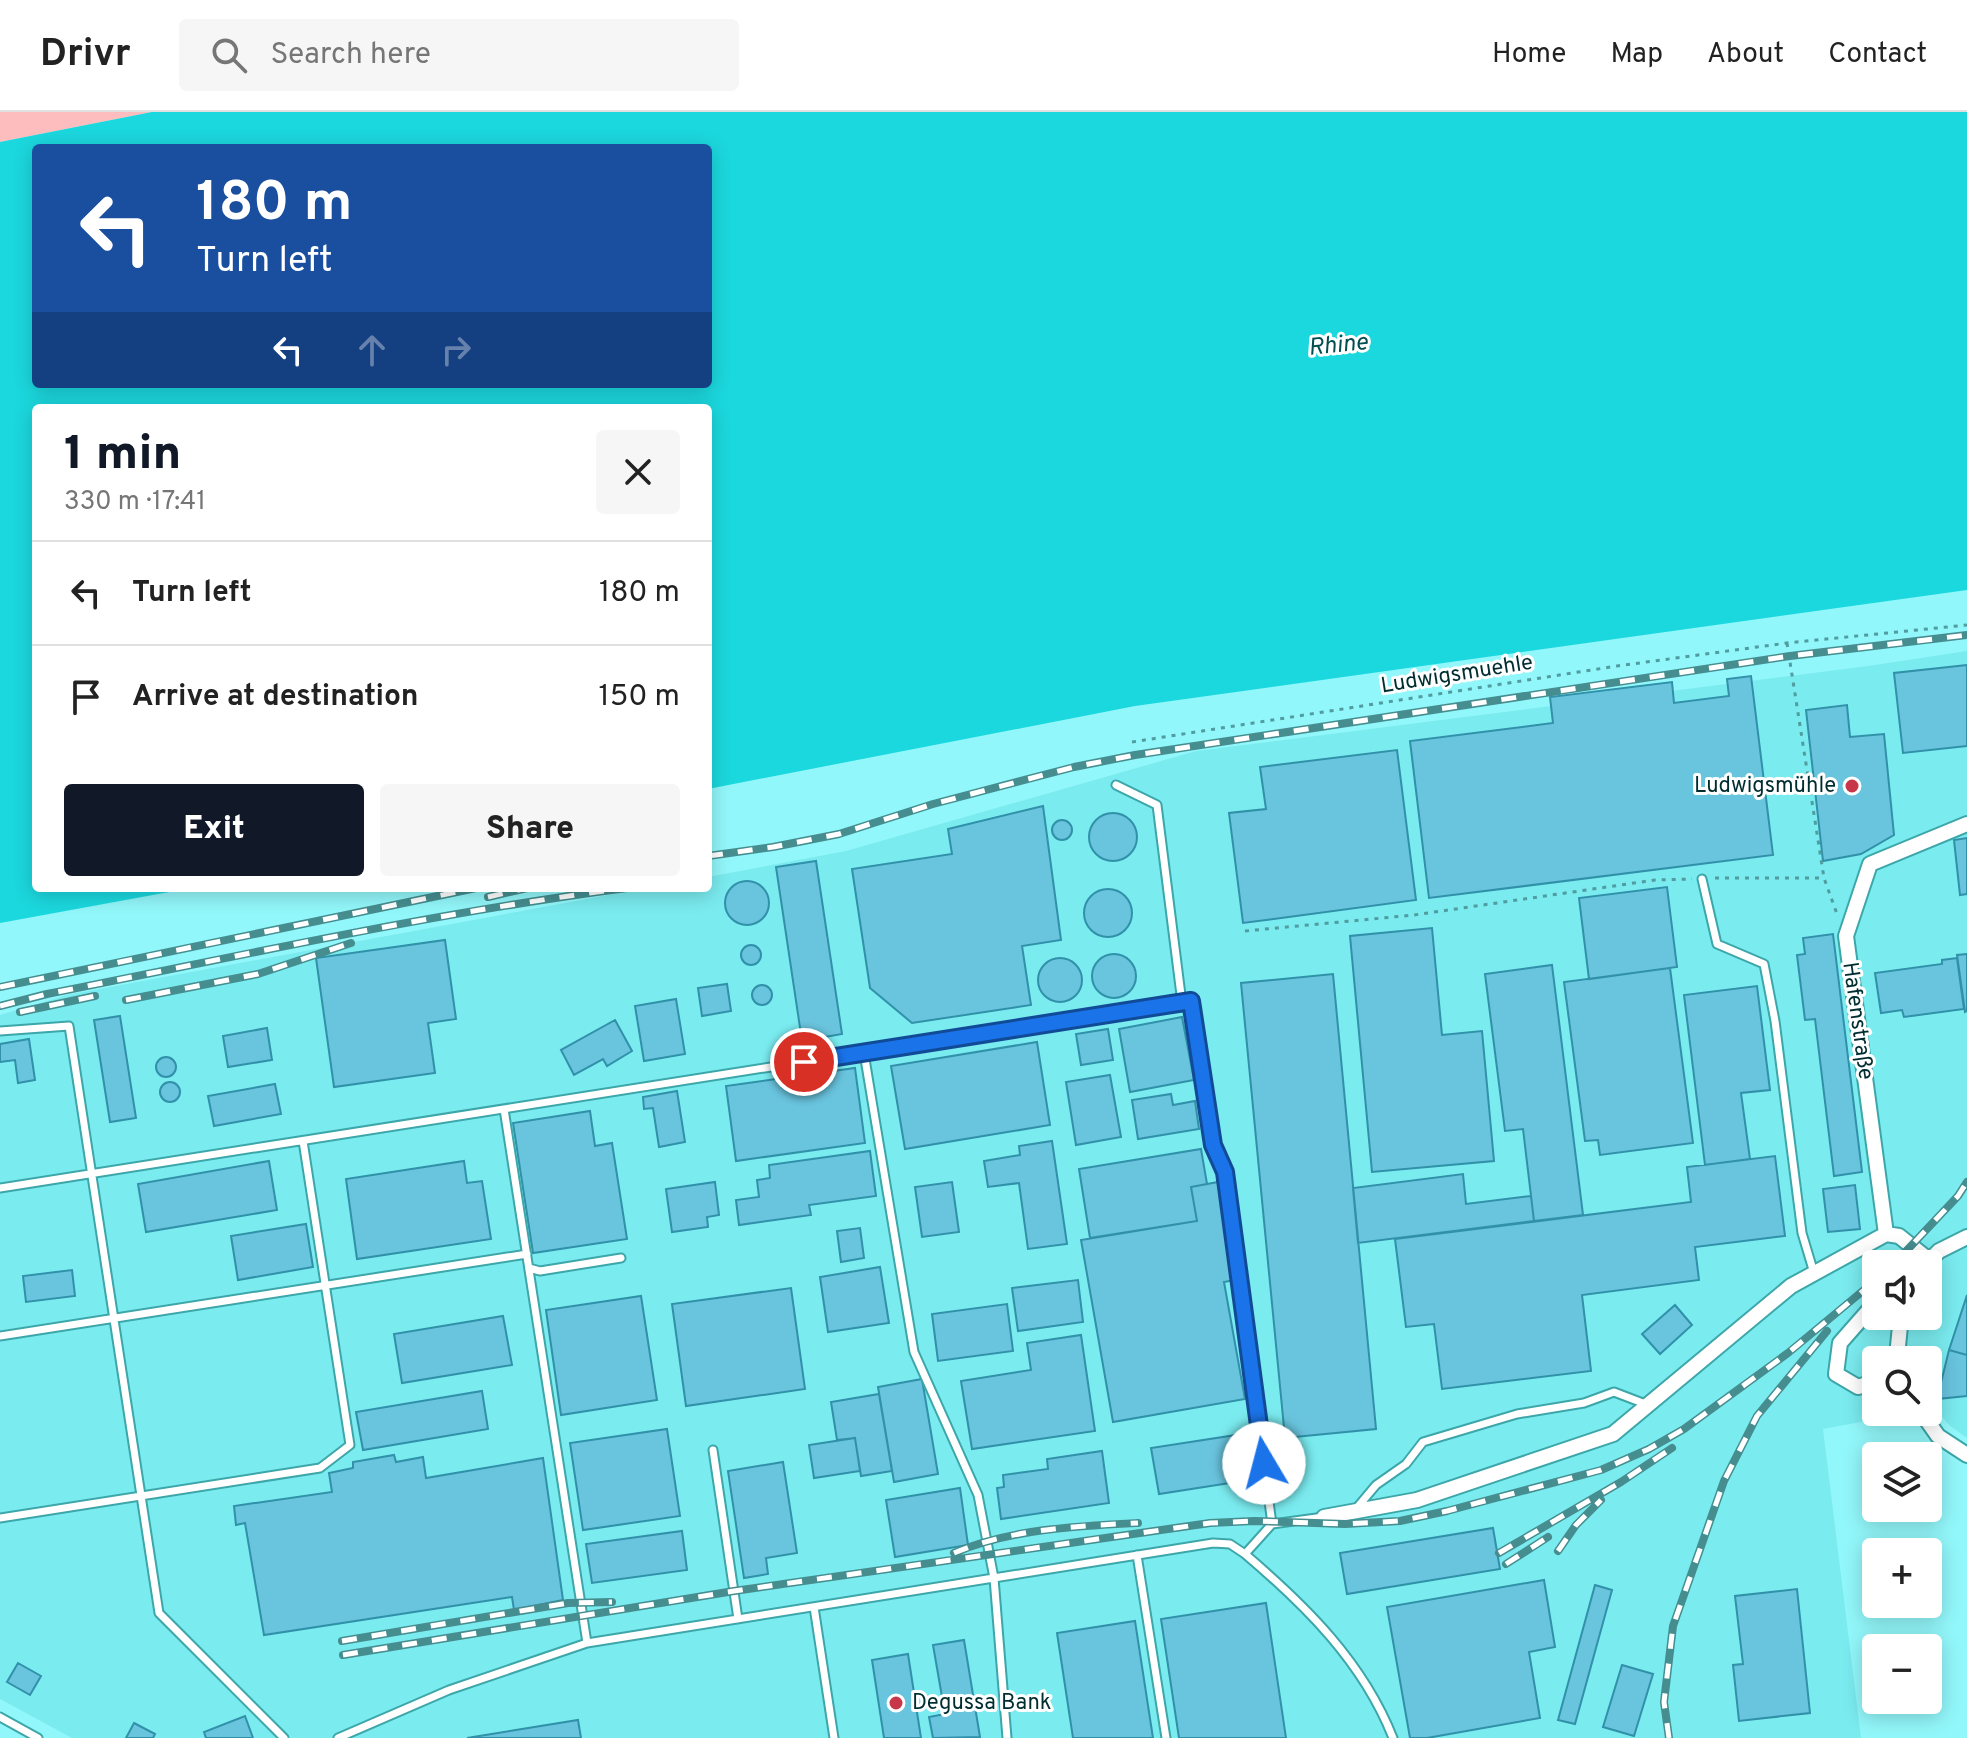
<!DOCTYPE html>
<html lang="en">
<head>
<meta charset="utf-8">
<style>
	body { margin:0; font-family:Overpass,sans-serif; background:#f6f6f6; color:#222; height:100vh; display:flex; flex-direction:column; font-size:30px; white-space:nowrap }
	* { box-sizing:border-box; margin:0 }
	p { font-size:26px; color:#767676 }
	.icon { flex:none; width:44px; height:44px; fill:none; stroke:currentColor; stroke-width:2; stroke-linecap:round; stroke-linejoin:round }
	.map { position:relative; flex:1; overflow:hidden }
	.details { position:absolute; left:32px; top:292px; width:680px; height:488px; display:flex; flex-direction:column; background:#fff; border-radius:8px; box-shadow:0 4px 20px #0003 }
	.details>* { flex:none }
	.top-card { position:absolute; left:32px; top:32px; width:680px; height:244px; border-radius:8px; box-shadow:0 4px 20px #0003; background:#1a4fa0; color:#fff; overflow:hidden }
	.buttons { position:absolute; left:1862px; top:1138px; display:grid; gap:16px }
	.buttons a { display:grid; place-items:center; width:80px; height:80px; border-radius:8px; background:#fff; box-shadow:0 4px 20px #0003; font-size:40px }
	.pin { position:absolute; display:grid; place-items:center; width:68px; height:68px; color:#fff; margin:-34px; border:4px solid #fff; border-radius:50%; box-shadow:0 2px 8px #0007 }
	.me { position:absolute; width:88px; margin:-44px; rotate:352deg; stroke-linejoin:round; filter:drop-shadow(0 0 6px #0008) }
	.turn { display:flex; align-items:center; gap:28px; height:168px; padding:0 32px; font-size:36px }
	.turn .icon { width:104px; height:104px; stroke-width:2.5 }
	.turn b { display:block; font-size:56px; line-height:68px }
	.lanes { display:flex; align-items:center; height:76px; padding:0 32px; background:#0003; justify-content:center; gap:40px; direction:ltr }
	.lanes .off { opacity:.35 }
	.round { display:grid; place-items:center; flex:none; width:84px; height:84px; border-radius:8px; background:#f6f6f6 }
	.headline { display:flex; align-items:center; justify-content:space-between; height:136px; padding:0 32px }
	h1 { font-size:48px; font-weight:800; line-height:60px; color:#111827 }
	.cta { display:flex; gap:16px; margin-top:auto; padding:16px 32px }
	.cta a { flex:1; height:92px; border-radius:8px; background:#111827; color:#fff; font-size:32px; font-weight:800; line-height:92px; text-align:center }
	.cta a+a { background:#f6f6f6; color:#222 }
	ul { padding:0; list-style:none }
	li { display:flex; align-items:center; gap:24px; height:104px; padding:0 32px; border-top:2px solid #e0e0e0 }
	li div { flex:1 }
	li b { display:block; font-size:30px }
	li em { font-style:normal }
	header { display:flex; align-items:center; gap:48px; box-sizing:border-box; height:112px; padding:0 40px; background:#fff; border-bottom:2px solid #e0e0e0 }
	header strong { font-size:38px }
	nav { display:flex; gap:44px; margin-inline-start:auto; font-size:28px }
	.search { width:560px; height:72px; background:#f6f6f6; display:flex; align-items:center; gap:20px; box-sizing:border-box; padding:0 28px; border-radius:8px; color:#767676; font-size:30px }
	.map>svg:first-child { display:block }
	.built { fill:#7aebef; fill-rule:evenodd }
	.green { fill:#fdbdbe }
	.water { fill:#1bd8de; fill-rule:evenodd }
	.building { fill:#69c4de; stroke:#3091a9; stroke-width:2 }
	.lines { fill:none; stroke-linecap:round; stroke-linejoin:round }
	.lane-casing { stroke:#3da6a9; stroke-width:11 }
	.street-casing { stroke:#3da6a9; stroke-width:18 }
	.path { stroke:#509c9f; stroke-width:3; stroke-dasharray:4 6; stroke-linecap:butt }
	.lane { stroke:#fff; stroke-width:7 }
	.street { stroke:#fff; stroke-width:14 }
	.rail-casing { stroke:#458d8f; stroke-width:8 }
	.rail { stroke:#fff; stroke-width:5; stroke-dasharray:15; stroke-linecap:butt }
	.route-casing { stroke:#114b97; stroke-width:20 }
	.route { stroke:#1a73e8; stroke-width:14 }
	.poi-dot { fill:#c73749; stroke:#fff; stroke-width:3 }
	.labels { text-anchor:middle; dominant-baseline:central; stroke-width:6; stroke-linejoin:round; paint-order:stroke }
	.street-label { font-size:22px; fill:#002e30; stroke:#fff }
	.poi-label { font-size:22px; fill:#002e30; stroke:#fff; text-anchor:end }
	.water-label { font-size:24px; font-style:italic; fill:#004e50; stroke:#fff }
</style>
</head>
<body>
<header>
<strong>Drivr</strong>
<div class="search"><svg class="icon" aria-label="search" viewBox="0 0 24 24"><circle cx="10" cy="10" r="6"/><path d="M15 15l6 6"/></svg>Search here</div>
<nav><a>Home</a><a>Map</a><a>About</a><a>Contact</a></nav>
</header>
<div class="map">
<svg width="1967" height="1626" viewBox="0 0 1967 1626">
	<rect width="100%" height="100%" fill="#92f7fa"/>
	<path class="built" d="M 1967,539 L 1967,1326 L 1950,1314 L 1938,1300 L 1928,1281 L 1928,1248 L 1876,1248 L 1876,1300 L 1895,1300 L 1887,1305 L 1823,1317 L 1861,1626 L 72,1626 L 0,1587 L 0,903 L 67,883 L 646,776 L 708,776 L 708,765 L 846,739 L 1196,639 L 1868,554 ZM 1876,1152 L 1928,1152 L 1928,1204 L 1876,1204 Z"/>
	<path class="green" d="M 0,0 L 152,0 L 0,30 Z"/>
	<path class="water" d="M 152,0 L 1967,0 L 1967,478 L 1135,594 L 708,677 L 708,296 L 36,296 L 36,776 L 191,776 L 0,811 L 0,30 ZM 36,36 L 708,36 L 708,272 L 36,272 Z"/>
	<path class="building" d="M 1967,553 L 1967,634 L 1903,641 L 1894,561 Z
		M 1751,564 L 1773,743 L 1429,786 L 1410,629 L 1553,611 L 1550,585 L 1672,570 L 1674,591 L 1729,584 L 1727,567 Z
		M 1847,593 L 1850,625 L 1884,622 L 1894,723 L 1861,742 L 1823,749 L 1806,598 Z
		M 1397,638 L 1416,788 L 1243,811 L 1229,701 L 1266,697 L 1260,655 Z
		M 1043,694 L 1061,828 L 1022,834 L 1031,893 L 912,911 L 870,876 L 852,757 L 952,742 L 948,717 Z
		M1089 725a24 24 0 1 1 48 0a24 24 0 1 1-48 0Z
		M1052 718a10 10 0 1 1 20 0a10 10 0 1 1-20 0Z
		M 1967,726 L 1967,782 L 1960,783 L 1954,728 Z
		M 816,749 L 842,922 L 802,929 L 776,755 Z
		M725 791a22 22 0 1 1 44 0a22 22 0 1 1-44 0Z
		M 1667,775 L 1677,855 L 1589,867 L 1579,786 Z
		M1084 801a24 24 0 1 1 48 0a24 24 0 1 1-48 0Z
		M 1432,816 L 1442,923 L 1482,919 L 1494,1049 L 1372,1060 L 1350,824 Z
		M 1833,822 L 1862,1060 L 1834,1064 L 1815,907 L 1805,908 L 1797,843 L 1805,842 L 1803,826 Z
		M 445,828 L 456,907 L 428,911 L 435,961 L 334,975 L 316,846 Z
		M741 843a10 10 0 1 1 20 0a10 10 0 1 1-20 0Z
		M 1967,842 L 1967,899 L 1965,900 L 1957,843 Z
		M1092 864a22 22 0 1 1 44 0a22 22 0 1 1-44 0Z
		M 1957,846 L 1964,897 L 1904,905 L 1902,898 L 1881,901 L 1875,861 L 1942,852 L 1942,848 Z
		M1038 868a22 22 0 1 1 44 0a22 22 0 1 1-44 0Z
		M 1552,853 L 1583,1103 L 1534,1109 L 1523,1017 L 1505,1019 L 1485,862 Z
		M 1670,856 L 1693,1031 L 1600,1043 L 1598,1028 L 1585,1029 L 1564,870 Z
		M 1333,862 L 1376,1317 L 1285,1326 L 1241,871 Z
		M 727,872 L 731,899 L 702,904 L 698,876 Z
		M752 883a10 10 0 1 1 20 0a10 10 0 1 1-20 0Z
		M 1757,874 L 1770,978 L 1741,981 L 1750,1047 L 1705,1053 L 1684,883 Z
		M 676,887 L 685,942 L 644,949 L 635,894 Z
		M 120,904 L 136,1006 L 110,1010 L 94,908 Z
		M 1182,905 L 1194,968 L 1130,980 L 1119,917 Z
		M 615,908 L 632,939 L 607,954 L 603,947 L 574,963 L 561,938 Z
		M 267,916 L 272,948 L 228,955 L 223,924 Z
		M 1108,917 L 1113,948 L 1081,953 L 1076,922 Z
		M 29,927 L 35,968 L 18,971 L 15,948 L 0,950 L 0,932 Z
		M 1037,930 L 1050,1013 L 905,1037 L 891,954 Z
		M156 955a10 10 0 1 1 20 0a10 10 0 1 1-20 0Z
		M 855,956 L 865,1031 L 736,1049 L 726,974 Z
		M 1110,963 L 1121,1025 L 1076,1033 L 1066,970 Z
		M160 980a10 10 0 1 1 20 0a10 10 0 1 1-20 0Z
		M 275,972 L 281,1002 L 214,1014 L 208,984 Z
		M 677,979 L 685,1030 L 659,1035 L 653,996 L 644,997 L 643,985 Z
		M 1171,982 L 1173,993 L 1195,989 L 1199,1017 L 1138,1027 L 1132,988 Z
		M 590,999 L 595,1034 L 612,1031 L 627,1127 L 533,1141 L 513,1011 Z
		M 1052,1029 L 1067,1132 L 1028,1137 L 1019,1071 L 988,1075 L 984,1049 L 1020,1043 L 1019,1034 Z
		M 1201,1037 L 1207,1072 L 1191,1075 L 1197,1109 L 1090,1126 L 1079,1057 Z
		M 870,1039 L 876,1084 L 809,1093 L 811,1103 L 739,1113 L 736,1088 L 759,1085 L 757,1068 L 770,1066 L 769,1053 Z
		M 1775,1044 L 1785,1124 L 1695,1135 L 1699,1168 L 1582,1183 L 1591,1259 L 1442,1277 L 1434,1212 L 1406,1215 L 1395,1127 L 1691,1090 L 1687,1055 Z
		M 269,1049 L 277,1098 L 146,1120 L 138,1072 Z
		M 464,1049 L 467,1071 L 482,1069 L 491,1127 L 357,1147 L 346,1067 Z
		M 1463,1062 L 1466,1092 L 1531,1084 L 1534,1109 L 1358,1131 L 1353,1076 Z
		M 715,1070 L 719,1103 L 707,1105 L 708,1115 L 672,1120 L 666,1077 Z
		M 952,1070 L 959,1120 L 922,1125 L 915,1075 Z
		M 1218,1070 L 1235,1168 L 1224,1170 L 1245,1287 L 1113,1310 L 1081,1128 L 1197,1109 L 1191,1075 Z
		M 1855,1073 L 1860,1117 L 1828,1120 L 1823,1077 Z
		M 306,1112 L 313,1155 L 238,1168 L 231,1124 Z
		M 860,1116 L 864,1146 L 841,1150 L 837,1119 Z
		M 880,1155 L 889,1211 L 828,1220 L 820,1165 Z
		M 72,1158 L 75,1184 L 26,1190 L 23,1164 Z
		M 1078,1168 L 1083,1210 L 1018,1219 L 1012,1176 Z
		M 791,1176 L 805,1277 L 686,1294 L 672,1192 Z
		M 1967,1183 L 1967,1243 L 1949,1238 Z
		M 641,1184 L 657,1288 L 561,1303 L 546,1198 Z
		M 1007,1192 L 1013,1239 L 938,1249 L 932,1202 Z
		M 1675,1193 L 1692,1213 L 1660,1242 L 1642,1222 Z
		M 503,1204 L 512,1253 L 402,1271 L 394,1222 Z
		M 1081,1223 L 1095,1319 L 972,1337 L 961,1269 L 1031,1258 L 1027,1231 Z
		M 1949,1238 L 1967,1243 L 1967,1284 L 1937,1287 Z
		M 922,1267 L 938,1362 L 894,1370 L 878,1275 Z
		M 482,1279 L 488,1317 L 363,1338 L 356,1300 Z
		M 879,1282 L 892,1359 L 861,1364 L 855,1326 L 837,1328 L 831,1290 Z
		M 667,1317 L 680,1404 L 583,1418 L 570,1331 Z
		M 1236,1323 L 1243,1369 L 1159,1382 L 1151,1336 Z
		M 855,1326 L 860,1359 L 814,1366 L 809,1333 Z
		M 1102,1339 L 1109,1391 L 1001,1407 L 997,1376 L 1004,1375 L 1003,1363 L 1048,1357 L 1047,1347 Z
		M 394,1343 L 396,1350 L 423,1345 L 426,1366 L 543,1346 L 563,1488 L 514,1498 L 512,1485 L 264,1523 L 245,1411 L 236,1413 L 234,1394 L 332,1380 L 329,1361 L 353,1356 L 353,1350 Z
		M 783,1350 L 797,1441 L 766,1446 L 768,1462 L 744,1466 L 728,1359 Z
		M 960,1376 L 968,1433 L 895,1445 L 886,1388 Z
		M 1493,1416 L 1500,1457 L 1347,1482 L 1340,1441 Z
		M 682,1419 L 687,1458 L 592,1471 L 586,1432 Z
		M 1544,1468 L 1555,1535 L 1529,1540 L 1540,1606 L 1427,1626 L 1410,1626 L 1387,1495 Z
		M 1595,1473 L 1612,1478 L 1575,1612 L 1558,1608 Z
		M 1797,1477 L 1810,1601 L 1739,1609 L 1733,1553 L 1743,1552 L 1735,1484 Z
		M 1266,1491 L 1286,1626 L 1179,1626 L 1161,1507 Z
		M 1135,1509 L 1153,1626 L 1073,1626 L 1057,1521 Z
		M 964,1528 L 980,1625 L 933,1626 L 929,1605 L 945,1602 L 933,1533 Z
		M 908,1542 L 921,1626 L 884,1626 L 872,1548 Z
		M 18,1551 L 41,1564 L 30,1583 L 7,1570 Z
		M 1622,1553 L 1653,1562 L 1634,1624 L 1603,1615 Z
		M 245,1604 L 253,1626 L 206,1626 L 204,1620 Z
		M 578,1608 L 581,1626 L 467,1626 Z
		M 134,1611 L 155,1622 L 153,1626 L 126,1626 Z"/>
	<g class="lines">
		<g class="lane-casing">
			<path id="lane" d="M 1116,673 L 1157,693 L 1182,891
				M 1702,767 L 1717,832 L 1764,852 L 1775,909 L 1802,1121 L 1814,1161
				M 0,919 L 69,914 L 159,1501 L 284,1626
				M 864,941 L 914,1240 L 978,1383 L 994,1466 L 1007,1626
				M 504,997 L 587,1531
				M 0,1076 L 1191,889 L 1213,1033 L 1225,1060 L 1272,1412 L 1324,1405
				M 529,1156 L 540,1159 L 621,1146
				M 0,1224 L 527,1142
				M 713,1338 L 738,1507
				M 1355,1398 L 1376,1373 L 1406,1352 L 1423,1330 L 1517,1302 L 1584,1291 L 1614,1280 L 1648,1293
				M 0,1406 L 320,1356 L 350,1333 L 303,1029
				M 1245,1442 C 1306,1494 1363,1550 1393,1626
				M 1137,1443 L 1166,1626
				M 814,1495 L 834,1626
				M 0,1605 L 38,1626
				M 338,1626 L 449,1578 L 587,1531 L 1213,1431 L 1230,1432 L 1245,1442 L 1272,1412"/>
		</g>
		<g class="street-casing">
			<path id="street" d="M 1929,1148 L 1899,1124 L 1886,1122 L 1846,824 L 1870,752 L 1967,712
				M 1926,1152 L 1939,1139 L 1967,1125
				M 1876,1190 L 1840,1231 L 1836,1262 L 1858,1275 L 1876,1269
				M 1900,1248 L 1898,1234 L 1901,1204
				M 1921,1300 L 1938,1324 L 1967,1343
				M 1324,1405 L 1417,1388 L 1613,1322 L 1791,1174 L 1886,1122"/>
		</g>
		<path class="path" d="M 1787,531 L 1824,766 L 1837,802
			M 1132,630 L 1617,554 L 1787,531 L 1967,513
			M 1715,766 L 1824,766
			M 1245,819 L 1414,803 L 1655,768 L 1692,767"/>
		<use href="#lane" class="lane"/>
		<use href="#street" class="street"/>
		<g class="rail-casing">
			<path id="rail" d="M 708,744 L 773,735 L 839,722 L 933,692 L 1074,655 L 1135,643 L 1790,544 L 1967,523
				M 488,785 L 527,776
				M 0,875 L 476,776
				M 126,888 L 258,862 L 351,831
				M 0,894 L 47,882 C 240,844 432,801 627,776
				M 20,900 L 95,884
				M 1894,1152 L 1958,1084 L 1967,1070
				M 1558,1439 L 1576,1413 L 1601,1388
				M 954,1441 C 1010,1417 1077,1414 1138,1411
				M 1499,1441 L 1621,1370 L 1672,1336
				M 1506,1452 L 1548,1425
				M 342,1529 L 568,1491 L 612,1490
				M 343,1543 L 734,1479 L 1210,1411 L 1254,1409 L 1345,1412 L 1400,1409 L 1447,1399 L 1601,1358 L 1649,1337 L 1684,1317 L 1788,1241 L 1876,1168
				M 1669,1626 L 1664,1590 L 1673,1514 L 1724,1369 L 1757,1304 L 1827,1219"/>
		</g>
		<use href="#rail" class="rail"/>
	</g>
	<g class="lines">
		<g class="route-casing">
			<path id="route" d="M 804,950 L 1191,889 L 1213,1033 L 1225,1060 L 1264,1351"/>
		</g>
		<use href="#route" class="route"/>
	</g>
	<g class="poi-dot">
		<circle cx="1852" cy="674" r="8"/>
		<circle cx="896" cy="1591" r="8"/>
	</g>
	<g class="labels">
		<g class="street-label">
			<text transform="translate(1457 563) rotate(-9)">Ludwigsmuehle</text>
			<text transform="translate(1857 909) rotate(82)">Hafenstraße</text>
		</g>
		<g class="poi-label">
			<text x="1836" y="674">Ludwigsmühle</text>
			<text x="912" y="1591" text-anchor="start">Degussa Bank</text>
		</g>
		<g class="water-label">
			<text transform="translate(1338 234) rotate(-6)">Rhine</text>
		</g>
	</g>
</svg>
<div class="buttons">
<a><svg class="icon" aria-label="sound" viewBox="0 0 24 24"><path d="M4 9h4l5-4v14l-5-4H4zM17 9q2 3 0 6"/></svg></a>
<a><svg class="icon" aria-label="search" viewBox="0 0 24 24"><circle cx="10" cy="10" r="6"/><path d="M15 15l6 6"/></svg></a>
<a><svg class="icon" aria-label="layers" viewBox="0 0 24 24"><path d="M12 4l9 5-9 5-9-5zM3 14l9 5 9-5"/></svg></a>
<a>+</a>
<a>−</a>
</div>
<div class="pin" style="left:804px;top:950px;background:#d93025"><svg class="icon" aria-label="arrive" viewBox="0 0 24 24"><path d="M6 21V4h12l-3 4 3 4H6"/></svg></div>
<svg class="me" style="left:1264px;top:1351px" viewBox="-20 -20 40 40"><circle r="19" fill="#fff"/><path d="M0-13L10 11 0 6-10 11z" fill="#1a73e8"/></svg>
<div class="top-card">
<div class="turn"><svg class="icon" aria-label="left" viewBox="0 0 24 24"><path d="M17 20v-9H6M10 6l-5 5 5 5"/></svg><div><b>180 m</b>Turn left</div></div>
<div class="lanes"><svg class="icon" aria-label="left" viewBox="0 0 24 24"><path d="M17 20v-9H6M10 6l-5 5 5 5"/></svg><svg class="icon off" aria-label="ahead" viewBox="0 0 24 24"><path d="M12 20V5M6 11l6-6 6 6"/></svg><svg class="icon off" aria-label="right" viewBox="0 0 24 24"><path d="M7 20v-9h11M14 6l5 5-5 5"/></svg></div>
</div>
<section class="details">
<div class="headline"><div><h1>1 min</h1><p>330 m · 17:41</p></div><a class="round"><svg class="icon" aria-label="close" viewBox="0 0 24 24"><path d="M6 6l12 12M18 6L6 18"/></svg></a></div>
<ul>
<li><svg class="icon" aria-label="left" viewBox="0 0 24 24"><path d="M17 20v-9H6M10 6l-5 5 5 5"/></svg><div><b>Turn left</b></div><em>180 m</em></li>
<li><svg class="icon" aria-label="arrive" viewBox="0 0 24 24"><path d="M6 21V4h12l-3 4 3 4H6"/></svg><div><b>Arrive at destination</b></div><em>150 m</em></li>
</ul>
<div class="cta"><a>Exit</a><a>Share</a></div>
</section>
</div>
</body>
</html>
